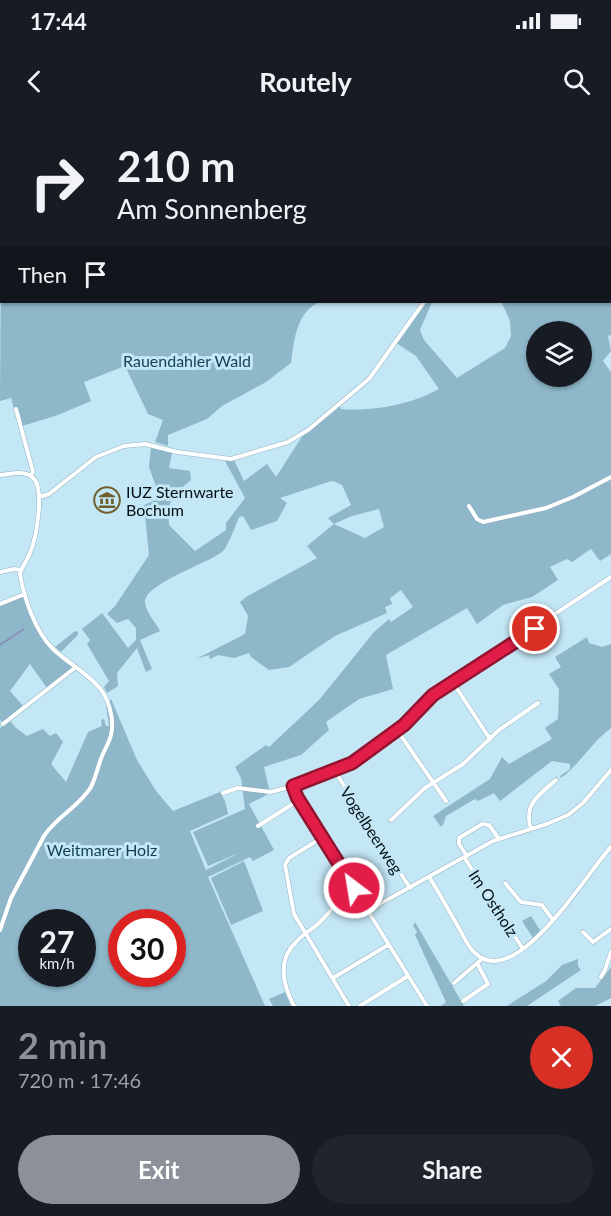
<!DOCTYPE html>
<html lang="en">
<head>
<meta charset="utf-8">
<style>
	body { margin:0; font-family:Lato,sans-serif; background:#20242c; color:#f1f3f6; height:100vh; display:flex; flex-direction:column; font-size:22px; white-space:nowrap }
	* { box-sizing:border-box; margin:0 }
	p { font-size:20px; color:#9ea1a6 }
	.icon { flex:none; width:33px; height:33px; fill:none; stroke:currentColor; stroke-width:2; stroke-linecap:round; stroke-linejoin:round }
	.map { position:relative; height:886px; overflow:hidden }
	.side { display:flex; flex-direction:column; background:#171b24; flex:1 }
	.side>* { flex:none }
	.top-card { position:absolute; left:0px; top:0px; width:612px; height:183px; box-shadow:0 2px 4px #0004; background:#171b24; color:#f1f3f6; overflow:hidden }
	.controls { position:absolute; left:526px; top:201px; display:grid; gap:12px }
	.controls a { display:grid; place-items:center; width:66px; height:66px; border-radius:50%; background:#171b24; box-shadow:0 2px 4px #0004; font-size:30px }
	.speed { position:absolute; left:18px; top:789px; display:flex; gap:12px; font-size:30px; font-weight:700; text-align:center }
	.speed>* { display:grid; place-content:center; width:78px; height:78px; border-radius:50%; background:#171b24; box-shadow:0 2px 4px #0004; line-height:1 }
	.speed small { font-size:15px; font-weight:400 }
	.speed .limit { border:9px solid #d22; background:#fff; color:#111 }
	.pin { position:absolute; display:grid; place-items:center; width:51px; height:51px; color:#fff; margin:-26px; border:3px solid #fff; border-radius:50%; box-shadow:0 2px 6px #0007 }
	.me { position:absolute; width:66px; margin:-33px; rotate:329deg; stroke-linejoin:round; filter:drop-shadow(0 0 4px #0008) }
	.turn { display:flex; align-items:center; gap:21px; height:126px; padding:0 18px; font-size:27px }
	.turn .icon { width:78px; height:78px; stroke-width:2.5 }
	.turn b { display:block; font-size:42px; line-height:51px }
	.then { display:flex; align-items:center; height:57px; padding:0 18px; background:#0003; gap:12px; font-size:22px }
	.round { display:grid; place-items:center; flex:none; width:63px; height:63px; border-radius:32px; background:#20242c }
	.overview { display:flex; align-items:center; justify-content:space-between; height:102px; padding:0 18px }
	h1 { font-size:36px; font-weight:700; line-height:45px; color:#8c9099 }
	.cta { display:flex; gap:12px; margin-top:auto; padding:12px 18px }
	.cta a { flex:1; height:69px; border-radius:36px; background:#8c9099; color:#fff; font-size:24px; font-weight:700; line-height:69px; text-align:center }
	.cta a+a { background:#20242c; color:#f1f3f6 }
	.status { display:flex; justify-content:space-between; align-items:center; height:42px; padding:0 30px; background:#171b24; direction:ltr }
	.status svg { height:16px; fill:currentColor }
	header { display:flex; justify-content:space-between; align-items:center; height:78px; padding:0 18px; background:#171b24; font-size:27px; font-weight:700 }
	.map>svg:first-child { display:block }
	.green { fill:#8eb7c9; fill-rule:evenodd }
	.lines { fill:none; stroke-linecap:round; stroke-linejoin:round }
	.stream { stroke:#8387b3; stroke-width:1.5 }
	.minor-casing { stroke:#91b2c1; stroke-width:5 }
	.minor { stroke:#fff; stroke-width:4 }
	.route-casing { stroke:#92132f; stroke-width:15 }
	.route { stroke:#e11d48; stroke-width:10 }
	.labels { text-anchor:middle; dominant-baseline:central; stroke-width:6; stroke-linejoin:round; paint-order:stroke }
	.park-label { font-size:16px; fill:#144355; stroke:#c4e7f6 }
	.poi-label { font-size:16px; fill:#051015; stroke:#c4e7f6; text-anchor:start }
	.street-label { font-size:16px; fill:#051015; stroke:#c4e7f6 }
</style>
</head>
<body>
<div class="status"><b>17:44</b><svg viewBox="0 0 49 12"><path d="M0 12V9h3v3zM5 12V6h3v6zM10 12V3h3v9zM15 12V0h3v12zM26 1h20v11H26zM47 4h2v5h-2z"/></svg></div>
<header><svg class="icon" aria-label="back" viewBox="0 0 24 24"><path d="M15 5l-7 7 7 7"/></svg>Routely<svg class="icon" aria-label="search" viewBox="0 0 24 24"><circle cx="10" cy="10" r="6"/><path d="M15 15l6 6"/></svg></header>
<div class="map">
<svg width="611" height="886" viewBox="0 0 611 886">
	<rect width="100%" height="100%" fill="#c4e7f6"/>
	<path class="green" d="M 0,0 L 125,0 L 2,2 L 0,131 Z
		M 250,0 L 396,0 L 247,1 Z
		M 493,0 L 611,0 L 611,215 L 608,216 L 611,231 L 603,241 L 611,252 L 611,434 L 600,441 L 591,429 L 572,442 L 567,439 L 550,447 L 558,460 L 532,477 L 503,485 L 477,504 L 467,488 L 386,535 L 393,569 L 359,579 L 326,602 L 329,610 L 301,635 L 264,647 L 270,673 L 249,684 L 274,730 L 253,741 L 250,737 L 208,757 L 265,886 L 0,886 L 0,608 L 10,601 L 16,608 L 27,616 L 43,609 L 50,616 L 56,613 L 63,622 L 51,644 L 66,662 L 88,612 L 102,606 L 101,600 L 104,599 L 106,606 L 109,606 L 106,585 L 111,579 L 137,640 L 156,671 L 173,691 L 220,672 L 225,681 L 228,694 L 190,711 L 206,750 L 239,733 L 208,746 L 193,712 L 245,689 L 241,658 L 235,647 L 266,625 L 269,627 L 319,580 L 374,512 L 389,499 L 391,502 L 413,487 L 401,470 L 390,478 L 392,484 L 385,487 L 387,493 L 335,516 L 289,547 L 269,550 L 251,537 L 249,533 L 234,538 L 218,535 L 210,539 L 209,535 L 196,539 L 245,514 L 248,496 L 240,482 L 246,477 L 317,438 L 307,426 L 334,404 L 328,398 L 351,385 L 342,365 L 333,361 L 328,362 L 280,378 L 287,383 L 277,401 L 251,410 L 243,396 L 239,397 C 236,405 228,426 223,431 C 210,443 145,463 145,482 C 145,491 156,503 160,511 L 140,520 L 152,549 L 146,552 L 137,528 L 117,553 L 118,566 L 107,573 L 104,567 L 109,561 L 87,524 L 90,520 L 82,509 L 102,493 L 128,528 L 136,520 L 136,508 L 128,499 L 117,503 L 107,494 L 115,486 L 149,435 L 144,385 L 160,378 L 149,347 L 151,327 L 172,333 L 169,348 L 190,351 L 191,360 C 172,375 167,380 169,405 L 195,431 L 226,410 L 226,403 L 245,378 L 225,341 L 234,340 L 244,361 L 267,344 L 276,357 L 303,315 L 339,285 L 341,289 C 371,292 413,284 439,269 L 416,236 L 396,223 L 426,182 L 432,182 L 420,210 L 424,220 L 457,258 L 505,228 L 511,216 L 510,201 L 502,183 L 498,182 L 610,182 L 610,2 ZM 537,212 L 582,212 L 582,256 L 537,256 ZM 379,389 L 384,407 L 365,418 L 334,404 L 352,396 ZM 32,802 L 82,802 L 82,854 L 32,854 ZM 122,802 L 172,802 L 172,854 L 122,854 Z
		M 1,133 L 2,182 L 319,182 C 296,193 294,221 291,243 L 266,262 L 222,286 L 207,299 L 168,315 L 168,326 L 155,322 L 163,300 L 148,294 L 125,246 L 84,262 L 91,281 L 58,295 L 19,307 L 11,278 L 0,281 Z
		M 23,476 L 42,517 L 51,530 L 73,547 L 47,568 L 30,544 L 10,571 L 24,587 L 3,603 L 0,600 L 0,485 Z
		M 75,511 L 78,512 L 78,515 L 61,532 L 55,527 Z
		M 587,517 L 589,523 L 602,527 L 611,524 L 611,608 C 592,622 580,644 561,658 L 560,656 L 570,649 L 570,644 L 552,641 L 500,681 L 494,673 L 478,681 L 475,679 L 446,696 L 443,705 L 441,707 L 433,696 L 490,659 L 502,637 L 509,644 L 552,619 L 545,608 L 558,599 L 559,569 L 549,554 L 561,547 L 555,537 Z
		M 244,741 L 263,791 L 231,805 L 211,758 Z
		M 531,796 L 540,810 L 533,818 L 522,801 Z
		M 415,802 L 464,886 L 441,886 L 446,882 L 415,815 L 417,812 L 413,806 Z
		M 578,839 L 578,846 L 581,850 L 527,886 L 507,886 L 546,861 L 562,845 Z
		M 611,847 L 611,878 L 595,886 L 561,886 L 558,881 L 576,868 L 595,868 Z
		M 285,872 L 291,886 L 273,886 L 269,879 Z"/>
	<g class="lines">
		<path class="stream" d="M 0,525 L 24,509"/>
		<g class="minor-casing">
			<path id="minor" d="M 455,2 L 455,0
				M 16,289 L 33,352 L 31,355
				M 0,355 C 10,354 24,350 32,357 C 46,367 36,419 30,433 C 27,441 22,446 20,454 C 24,478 35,511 53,529 C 67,542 83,551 96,564 C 108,575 115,599 111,615 C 109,623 105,629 102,636 C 98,646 96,657 91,667 C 79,687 56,697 44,716 L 11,778 L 0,810
				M 39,377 L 49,374 L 96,337 L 124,326 L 145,324 L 177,332 L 231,339 L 288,322 L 308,310 L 369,259 L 424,182
				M 469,386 L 477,399 L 483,402 L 546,388 L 573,377 L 611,357
				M 0,452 L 14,449 L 21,450
				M 0,484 L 25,474
				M 452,561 L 490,619
				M 3,604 L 76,547
				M 397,610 L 446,681
				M 334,650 L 410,768
				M 223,673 L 238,668 L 271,672 L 293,666
				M 391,700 L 425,668 L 463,644 L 499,610 L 538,583
				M 258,706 L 299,680
				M 531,709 C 523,684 539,675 556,660
				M 323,717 L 289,738 L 285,745 L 294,794 L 349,886
				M 467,736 L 459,724 L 459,718 L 482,704 L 489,705 L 499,719
				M 464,737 L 523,829
				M 430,758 C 440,775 450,792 460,810 C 464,817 468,827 475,833 C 516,873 588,751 611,727
				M 505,763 L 521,782 L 542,785 L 553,800
				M 367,791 L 493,721 L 547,704 L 568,695 L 583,683 L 611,650
				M 583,812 L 593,822 L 611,809
				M 601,857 L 605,850 L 611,832
				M 333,858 L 388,825
				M 454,863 L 482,839
				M 463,881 L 488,864 L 478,845
				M 294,886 C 283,865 277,840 296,822 C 303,814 313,809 321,801 C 332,790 341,776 354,768
				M 360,886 L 408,856
				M 427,886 L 297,677 L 293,666 L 352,643 L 403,605 L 433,575 L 447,565 L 611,457"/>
		</g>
		<use href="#minor" class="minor"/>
	</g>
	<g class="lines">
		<g class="route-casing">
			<path id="route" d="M 354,768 L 297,677 L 293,666 L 352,643 L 404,605 L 433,575 L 535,509"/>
		</g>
		<use href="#route" class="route"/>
	</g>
	<defs>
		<g id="museum-ring" transform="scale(1.35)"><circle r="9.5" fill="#c4e7f6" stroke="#6e5f2c" stroke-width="1.5"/><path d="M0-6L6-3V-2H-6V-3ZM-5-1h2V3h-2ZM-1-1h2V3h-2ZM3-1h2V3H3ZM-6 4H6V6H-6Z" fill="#6e5f2c"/></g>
	</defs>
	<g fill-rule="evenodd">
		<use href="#museum-ring" x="107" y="380"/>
	</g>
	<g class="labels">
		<g class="park-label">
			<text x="187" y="240">Rauendahler Wald</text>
			<text x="102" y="729">Weitmarer Holz</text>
		</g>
		<g class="poi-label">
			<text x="126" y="371">IUZ Sternwarte<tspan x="126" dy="18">Bochum</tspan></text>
		</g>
		<g class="street-label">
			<text transform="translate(372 710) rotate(57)">Vogelbeerweg</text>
			<text transform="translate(494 783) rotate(57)">Im Ostholz</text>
		</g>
	</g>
</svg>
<div class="controls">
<a><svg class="icon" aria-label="layers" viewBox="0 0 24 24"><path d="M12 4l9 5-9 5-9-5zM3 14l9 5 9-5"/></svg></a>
</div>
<div class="speed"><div>27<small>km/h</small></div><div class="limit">30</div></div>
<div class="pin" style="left:535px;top:509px;background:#d93025"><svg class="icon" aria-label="arrive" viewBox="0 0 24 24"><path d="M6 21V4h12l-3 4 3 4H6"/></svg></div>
<svg class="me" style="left:354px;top:768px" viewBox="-20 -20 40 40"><circle r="17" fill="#e11d48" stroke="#fff" stroke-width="3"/><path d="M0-11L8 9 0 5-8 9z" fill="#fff"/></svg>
<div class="top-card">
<div class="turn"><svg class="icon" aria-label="right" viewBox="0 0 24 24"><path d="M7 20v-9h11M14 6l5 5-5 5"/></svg><div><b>210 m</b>Am Sonnenberg</div></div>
<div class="then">Then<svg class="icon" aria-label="arrive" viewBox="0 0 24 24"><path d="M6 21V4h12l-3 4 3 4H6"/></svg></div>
</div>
</div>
<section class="side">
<div class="overview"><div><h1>2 min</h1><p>720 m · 17:46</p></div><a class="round" style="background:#d93025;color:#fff"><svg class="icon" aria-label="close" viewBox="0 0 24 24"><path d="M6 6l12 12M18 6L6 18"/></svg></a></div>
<div class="cta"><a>Exit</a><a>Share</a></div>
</section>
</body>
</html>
